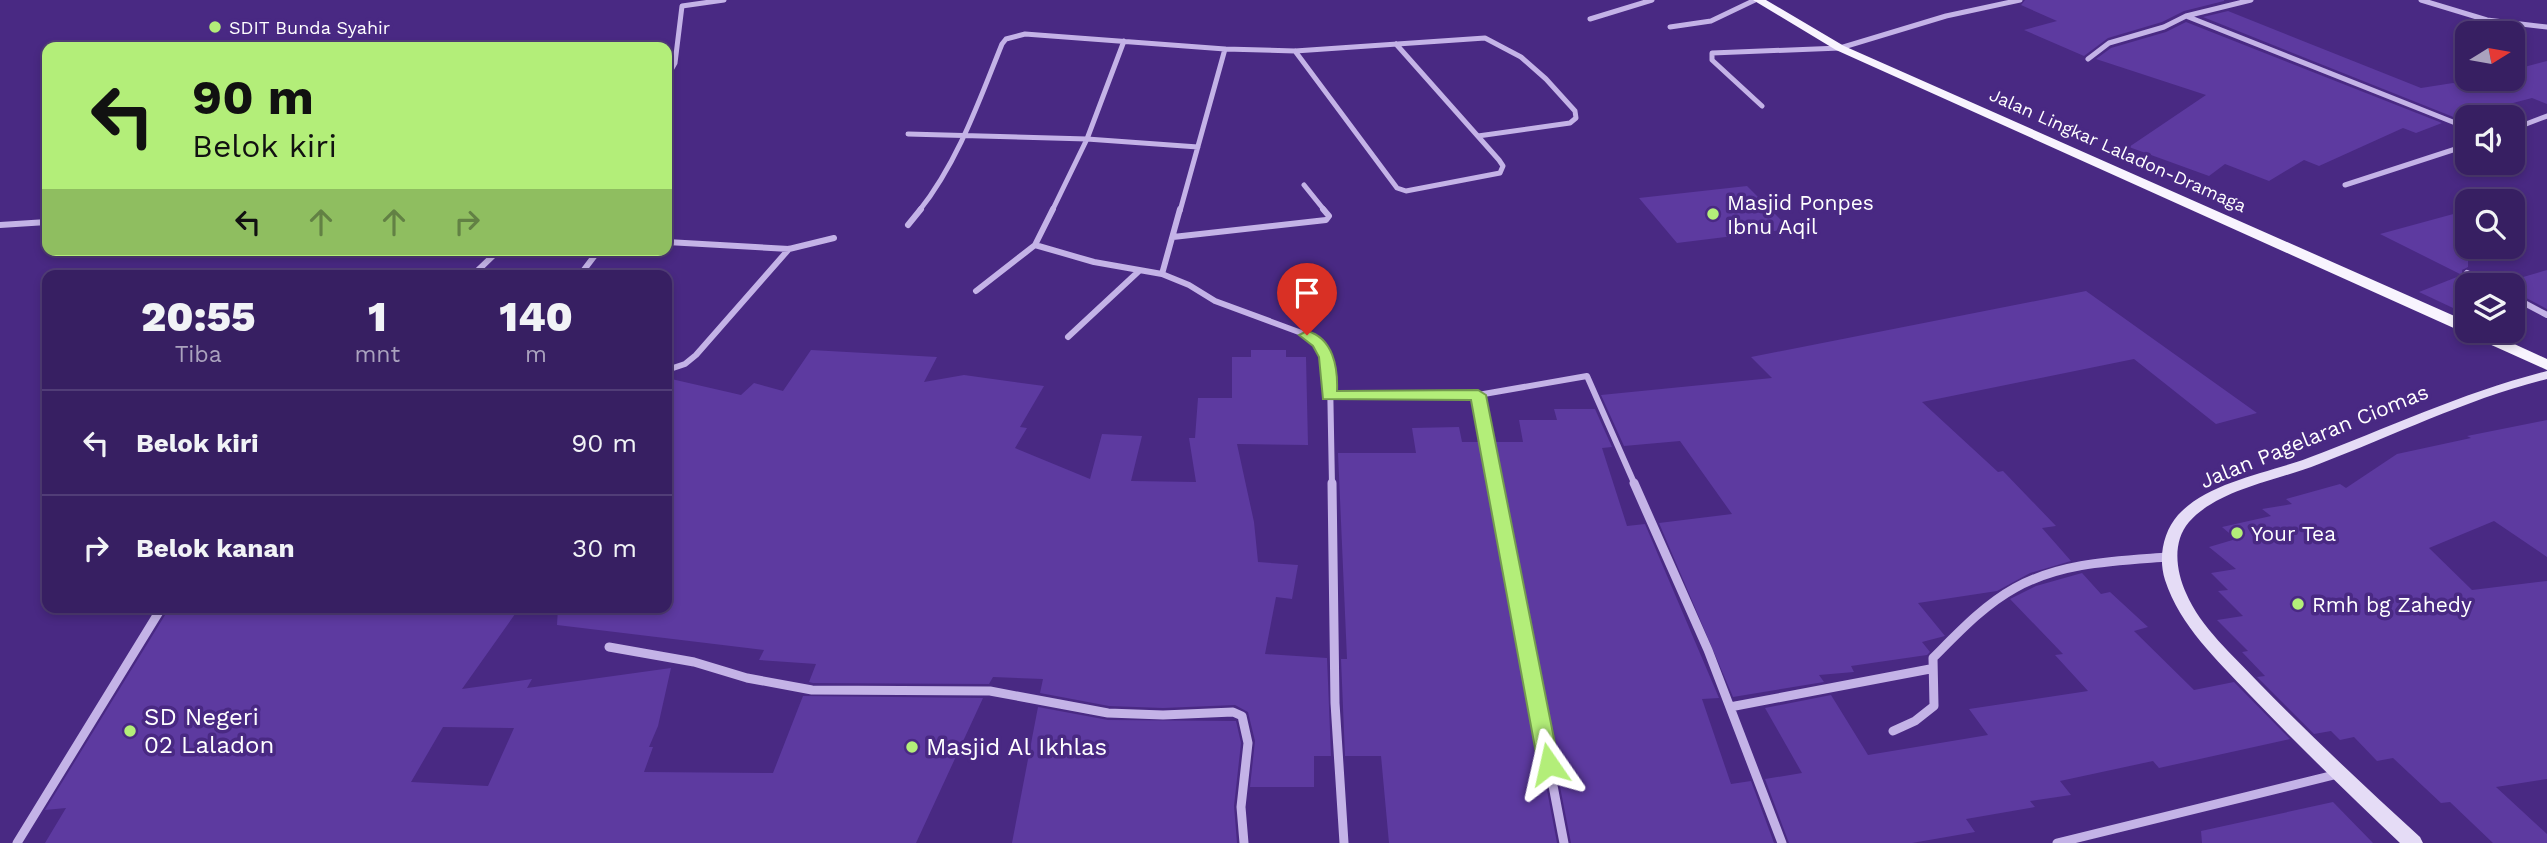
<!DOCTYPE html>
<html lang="id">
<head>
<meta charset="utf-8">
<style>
	body { margin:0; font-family:"Work Sans",sans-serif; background:#3e2768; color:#f1f3f6; height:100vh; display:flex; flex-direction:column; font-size:26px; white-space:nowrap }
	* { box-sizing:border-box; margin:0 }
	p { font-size:23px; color:#aaa2be }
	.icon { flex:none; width:38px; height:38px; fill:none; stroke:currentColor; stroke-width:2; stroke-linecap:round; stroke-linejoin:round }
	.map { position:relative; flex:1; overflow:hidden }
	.sheet { position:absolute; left:42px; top:270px; width:630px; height:343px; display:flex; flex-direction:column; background:#371f62; border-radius:14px; box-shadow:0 4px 10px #0003,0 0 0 2px #513d77 }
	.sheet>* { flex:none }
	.hud { position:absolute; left:42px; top:42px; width:630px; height:214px; border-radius:14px; box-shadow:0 4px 10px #0003,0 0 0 2px #513d77; background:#b3ee79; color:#111; overflow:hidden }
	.needle { width:46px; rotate:79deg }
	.buttons { position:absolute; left:2455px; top:21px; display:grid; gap:14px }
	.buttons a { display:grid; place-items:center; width:70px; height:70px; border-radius:14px; background:#371f62; box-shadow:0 4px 10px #0003,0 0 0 2px #513d77; font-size:35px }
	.pin { position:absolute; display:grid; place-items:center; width:60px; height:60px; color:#fff; margin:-72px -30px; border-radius:50% 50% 50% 0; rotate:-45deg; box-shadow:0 0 7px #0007 }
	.pin .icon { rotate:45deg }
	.me { position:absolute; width:77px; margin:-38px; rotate:349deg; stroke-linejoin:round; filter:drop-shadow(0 0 5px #0008) }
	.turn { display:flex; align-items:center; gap:24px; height:147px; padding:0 35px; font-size:32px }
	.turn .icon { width:91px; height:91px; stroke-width:2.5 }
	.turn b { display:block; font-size:49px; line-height:60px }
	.lanes { display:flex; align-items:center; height:66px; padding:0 35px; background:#0003; justify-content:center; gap:35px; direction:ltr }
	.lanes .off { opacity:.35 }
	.eta { display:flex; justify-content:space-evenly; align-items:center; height:119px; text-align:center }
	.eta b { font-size:42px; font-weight:800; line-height:49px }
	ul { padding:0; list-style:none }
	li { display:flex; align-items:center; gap:21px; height:105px; padding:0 35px; border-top:2px solid #513d77 }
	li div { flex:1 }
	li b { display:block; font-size:26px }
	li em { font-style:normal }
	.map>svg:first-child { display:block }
	.building { fill:#5d3aa0; fill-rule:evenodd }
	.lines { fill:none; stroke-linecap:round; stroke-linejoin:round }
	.street-far2 { stroke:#c4b3e7; stroke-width:5 }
	.street-far1 { stroke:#c4b3e7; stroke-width:6 }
	.street { stroke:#c4b3e7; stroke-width:9 }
	.secondary { fill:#e5dcf6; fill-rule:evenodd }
	.primary { fill:#f8f4fe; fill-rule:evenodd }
	.route { fill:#b3ee79; stroke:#749b4f; stroke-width:2 }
	.poi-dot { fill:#b3ee79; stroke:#492983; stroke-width:2.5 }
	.labels { text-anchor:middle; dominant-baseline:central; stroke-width:7; stroke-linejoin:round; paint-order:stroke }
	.far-poi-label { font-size:18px; fill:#fff; stroke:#492983; text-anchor:start }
	.far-street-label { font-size:18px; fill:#fff; stroke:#492983 }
	.poi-label { font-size:21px; fill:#fff; stroke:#492983; text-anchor:start }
	.street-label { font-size:21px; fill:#fff; stroke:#492983 }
	.near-poi-label { font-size:24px; fill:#fff; stroke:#492983; text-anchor:start }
</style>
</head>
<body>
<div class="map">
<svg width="2547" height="843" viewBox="0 0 2547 843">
	<rect width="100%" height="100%" fill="#492983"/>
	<path class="building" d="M 2025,0 L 2224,0 L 2224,1 L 2184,11 L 2162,22 L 2108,38 L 2084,56 L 2024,30 L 2057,21 L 2021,5 Z
		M 2228,11 L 2421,88 L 2453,83 L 2458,84 L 2479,79 L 2513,79 L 2513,70 L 2547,61 L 2547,104 L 2532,98 L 2456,118 L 2203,17 Z
		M 2186,22 L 2442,123 L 2416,133 L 2403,128 L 2319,166 L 2304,160 L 2269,181 L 2225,164 L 2209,176 L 2129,147 L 2206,95 L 2096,59 L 2111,48 L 2166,32 Z
		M 1747,186 L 1790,229 L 1677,243 L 1639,198 Z
		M 2468,210 L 2468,267 L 2462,270 L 2462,275 L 2380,234 Z
		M 2547,270 L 2547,309 L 2513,291 L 2513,285 L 2496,285 Z
		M 2462,275 L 2468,280 L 2468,315 L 2419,292 Z
		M 2086,291 L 2257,413 L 2216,424 L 2134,359 L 1922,402 L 1998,472 L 2003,471 L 2056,526 L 2042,528 L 2071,561 L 2030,573 L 1997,591 L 1918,603 L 1945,636 L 1922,642 L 1930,652 L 1927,655 L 1851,666 L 1854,672 L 1819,675 L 1824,682 L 1733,697 L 1659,523 L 1732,514 L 1680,441 L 1624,446 L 1601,395 L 1772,378 L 1751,357 Z
		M 811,350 L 937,357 L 924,382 L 964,375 L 1044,386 L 1020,427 L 1027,428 L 1015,448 L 1090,479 L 1102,434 L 1142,436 L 1131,481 L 1196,482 L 1189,438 L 1195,438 L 1198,398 L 1232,398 L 1232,357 L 1251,357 L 1251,350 L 1286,350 L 1286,357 L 1306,357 L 1308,445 L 1237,444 L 1254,522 L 1258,562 L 1298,565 L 1292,599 L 1276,597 L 1265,654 L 1327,658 L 1331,756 L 1314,756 L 1314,787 L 1250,787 L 1255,741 L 1248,712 L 1235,705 L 1163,708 L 1109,706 L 1040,693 L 1043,679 L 993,677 L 989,684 L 813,683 L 809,682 L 816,664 L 759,660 L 764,650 L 557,625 L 558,607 L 667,607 L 667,378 L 741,395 L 754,383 L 783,391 Z
		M 1554,409 L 1595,409 L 1612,447 L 1602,448 L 1627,526 L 1645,524 L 1719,698 L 1702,699 L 1731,784 L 1751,781 L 1774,843 L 1571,843 L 1493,442 L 1523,442 L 1519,420 L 1557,420 Z
		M 2547,420 L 2547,557 L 2494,521 L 2429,548 L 2472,590 L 2547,581 L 2547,779 L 2496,787 L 2547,834 L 2547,843 L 2493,843 L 2450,802 L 2441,803 L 2393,758 L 2377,761 L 2354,737 L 2340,740 L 2331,731 L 2314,734 L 2257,677 L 2265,676 L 2242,652 L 2248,651 L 2217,620 L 2243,616 L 2218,591 L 2228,590 L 2211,573 L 2236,569 L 2209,547 L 2236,539 L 2222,527 L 2271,516 L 2262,509 L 2292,504 L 2286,499 L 2340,484 L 2346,488 L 2397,454 L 2471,438 L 2467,436 Z
		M 1459,427 L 1462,442 L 1481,442 L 1557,843 L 1389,843 L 1381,756 L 1345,756 L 1341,659 L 1347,659 L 1338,453 L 1416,453 L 1412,428 Z
		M 2082,573 L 2101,594 L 2110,592 L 2148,627 L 2134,631 L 2194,690 L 2234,682 L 2290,739 L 2159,768 L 2153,761 L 2060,781 L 2071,795 L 2030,801 L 2035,807 L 1966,819 L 1975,832 L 1912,843 L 1789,843 L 1765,779 L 1802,773 L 1765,708 L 1831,695 L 1868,755 L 1988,735 L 1969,709 L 2088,691 L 2055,655 L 2063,654 L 2010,599 L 2036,586 Z
		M 170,607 L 520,607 L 462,689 L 532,679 L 527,688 L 671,668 L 658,726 L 649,747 L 653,747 L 644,772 L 773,773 L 803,696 L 983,698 L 916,843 L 45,843 L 66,808 L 45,810 ZM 443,727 L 514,728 L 488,786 L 411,782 Z
		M 1038,707 L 1108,720 L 1236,721 L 1241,743 L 1234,806 L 1237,843 L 1012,843 Z
		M 2333,802 L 2373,843 L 2202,843 L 2201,831 Z"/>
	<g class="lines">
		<path class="street-far2" d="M 2421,0 L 2487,20 L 2547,27
			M 2186,16 L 2468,128
			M 1590,19 L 1652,0
			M 1670,27 L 1711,21 L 1755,0
			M 1295,51 L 1397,188 L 1406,191 L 1500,173 L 1503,166 L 1499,160 L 1396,44
			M 2088,59 L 2109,43 L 2164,27 L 2186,16 L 2251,0
			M 667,77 L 675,63 L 682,6 L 724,0
			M 1762,106 L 1712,60 L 1712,53 L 1840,48 L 1946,16 L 2020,0
			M 2513,129 L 2547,116
			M 908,134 L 1087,139 L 1198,147
			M 1304,185 L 1325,211
			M 2345,185 L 2468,145
			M 919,211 C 958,162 979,101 1002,44 L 1006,39 L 1025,34 L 1225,49 L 1295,51 L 1485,38 L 1521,57 L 1546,79 L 1575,111 L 1576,118 L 1570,123 L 1478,136
			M 1052,211 L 1087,139 L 1124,41
			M 1180,211 L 1225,49"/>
		<path class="street-far1" d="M 0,225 L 47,222
			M 908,225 L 921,209
			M 1173,237 L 1326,220 L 1329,216 L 1323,209
			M 667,242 L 789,249 L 834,238
			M 1035,245 L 1094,262 L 1162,274 L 1189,285 L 1215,301 L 1307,335 L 1324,351 L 1330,378 L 1332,485
			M 2467,273 L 2490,285
			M 1162,274 L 1180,209
			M 473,275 L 499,250
			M 580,275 L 599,250
			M 976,291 L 1035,245 L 1053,209
			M 2513,297 L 2547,315
			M 1068,337 L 1139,271
			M 667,370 L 685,364 L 696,355 L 789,249
			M 1478,395 L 1495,485
			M 1329,396 L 1478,395 L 1587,376 L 1635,485"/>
		<path class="street" d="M 1332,483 L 1335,703 L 1344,843
			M 1495,483 L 1564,843
			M 1634,483 L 1708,650 L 1782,843
			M 609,647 L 694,662 L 747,678 L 812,690 L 990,691 L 1108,713 L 1163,715 L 1233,712 L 1242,716 L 1248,743 L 1241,807 L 1244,843
			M 1730,707 L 1930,669
			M 1893,731 L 1915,721 L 1934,706 L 1933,658 C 1958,633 1984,605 2015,588 C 2062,562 2116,561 2168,557
			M 17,843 L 162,607
			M 2057,843 L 2338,774"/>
		<path class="secondary" d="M 2547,371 L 2547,379 C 2467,399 2395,435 2319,464 C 2279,480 2218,489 2189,522 C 2172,542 2176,571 2186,593 C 2201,628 2233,655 2259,683 C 2311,736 2365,787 2420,837 L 2423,843 L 2400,843 C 2348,794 2298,745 2249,694 C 2217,660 2180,626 2165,580 C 2158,558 2163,532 2178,515 C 2208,482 2268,473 2308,458 C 2388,428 2464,392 2547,371 Z"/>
		<path class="primary" d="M 1753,0 L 1766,0 L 1844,46 L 2468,322 L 2468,331 L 2486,331 L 2547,359 L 2547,370 L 1836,50 Z"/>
	</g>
	<path class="route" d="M 1307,331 C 1333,338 1338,367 1337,391 L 1478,390 L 1486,395 L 1559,764 L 1556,770 L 1549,772 L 1542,770 L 1538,764 L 1471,400 L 1323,399 L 1319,357 L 1313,346 L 1299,335 Z"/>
	<g class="poi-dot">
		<circle cx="215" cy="27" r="7"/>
		<circle cx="1713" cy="214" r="7"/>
		<circle cx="2237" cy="533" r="7"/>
		<circle cx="2298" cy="604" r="7"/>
		<circle cx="130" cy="731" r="7"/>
		<circle cx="912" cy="747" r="7"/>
	</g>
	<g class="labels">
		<g class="far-poi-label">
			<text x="229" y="27">SDIT Bunda Syahir</text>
		</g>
		<g class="far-street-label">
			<text transform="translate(2118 150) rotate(24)">Jalan Lingkar Laladon-Dramaga</text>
		</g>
		<g class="poi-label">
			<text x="1727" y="202">Masjid Ponpes<tspan x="1727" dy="24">Ibnu Aqil</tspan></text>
			<text x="2251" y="533">Your Tea</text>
			<text x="2312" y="604">Rmh bg Zahedy</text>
		</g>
		<g class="street-label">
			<text transform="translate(2314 436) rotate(-22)">Jalan Pagelaran Ciomas</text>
		</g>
		<g class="near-poi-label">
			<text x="144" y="717">SD Negeri<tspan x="144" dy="28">02 Laladon</tspan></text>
			<text x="926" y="747">Masjid Al Ikhlas</text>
		</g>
	</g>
</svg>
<div class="buttons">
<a><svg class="needle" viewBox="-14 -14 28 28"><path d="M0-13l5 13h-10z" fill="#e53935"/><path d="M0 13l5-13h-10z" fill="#aaa2be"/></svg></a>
<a><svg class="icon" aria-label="sound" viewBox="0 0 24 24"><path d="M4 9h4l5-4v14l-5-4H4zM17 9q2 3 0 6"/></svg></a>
<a><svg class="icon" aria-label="search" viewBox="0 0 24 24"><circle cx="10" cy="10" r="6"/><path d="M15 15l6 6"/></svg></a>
<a><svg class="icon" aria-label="layers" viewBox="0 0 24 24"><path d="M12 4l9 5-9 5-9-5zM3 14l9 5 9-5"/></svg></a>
</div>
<div class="pin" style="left:1307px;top:335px;background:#d93025"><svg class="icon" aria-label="arrive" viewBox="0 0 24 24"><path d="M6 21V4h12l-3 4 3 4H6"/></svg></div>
<svg class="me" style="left:1549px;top:764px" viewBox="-20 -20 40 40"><path d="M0-17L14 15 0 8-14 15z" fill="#b3ee79" stroke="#fff" stroke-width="4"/></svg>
<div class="hud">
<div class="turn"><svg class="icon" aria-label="left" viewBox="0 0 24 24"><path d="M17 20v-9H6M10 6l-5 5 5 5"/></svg><div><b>90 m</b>Belok kiri</div></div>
<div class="lanes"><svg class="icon" aria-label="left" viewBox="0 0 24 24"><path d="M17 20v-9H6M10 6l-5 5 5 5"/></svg><svg class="icon off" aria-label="ahead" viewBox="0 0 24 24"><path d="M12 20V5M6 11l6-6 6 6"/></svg><svg class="icon off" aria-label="ahead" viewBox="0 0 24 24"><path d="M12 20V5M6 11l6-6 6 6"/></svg><svg class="icon off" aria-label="right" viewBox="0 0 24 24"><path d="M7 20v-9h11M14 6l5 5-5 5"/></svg></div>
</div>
<section class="sheet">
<div class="eta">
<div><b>20:55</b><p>Tiba</p></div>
<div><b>1</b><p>mnt</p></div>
<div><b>140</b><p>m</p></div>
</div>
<ul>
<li><svg class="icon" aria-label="left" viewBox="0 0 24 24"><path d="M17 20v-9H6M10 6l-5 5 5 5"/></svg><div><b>Belok kiri</b></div><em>90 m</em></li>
<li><svg class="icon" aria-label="right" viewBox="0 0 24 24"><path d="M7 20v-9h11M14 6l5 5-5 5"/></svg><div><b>Belok kanan</b></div><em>30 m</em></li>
</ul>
</section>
</div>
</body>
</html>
